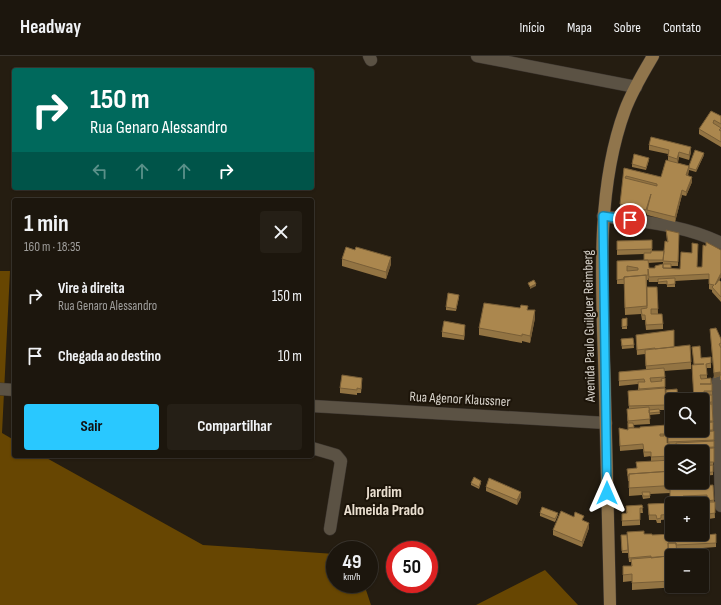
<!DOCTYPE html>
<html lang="pt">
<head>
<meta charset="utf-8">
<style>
	body { margin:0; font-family:"Sofia Sans Condensed",sans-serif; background:#251f16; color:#f1f3f6; height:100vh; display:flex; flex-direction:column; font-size:15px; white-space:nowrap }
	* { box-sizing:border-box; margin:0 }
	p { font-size:13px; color:#a09f9d }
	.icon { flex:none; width:22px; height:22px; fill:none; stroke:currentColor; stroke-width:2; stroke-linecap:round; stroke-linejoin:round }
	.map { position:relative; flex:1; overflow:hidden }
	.side { position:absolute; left:12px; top:142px; width:302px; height:260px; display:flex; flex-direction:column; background:#1c160d; border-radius:4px; box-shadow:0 1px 3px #0004,0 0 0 1px #3a352e }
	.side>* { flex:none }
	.banner { position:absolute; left:12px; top:12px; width:302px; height:122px; border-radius:4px; box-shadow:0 1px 3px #0004,0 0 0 1px #3a352e; background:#00695c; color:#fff; overflow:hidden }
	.buttons { position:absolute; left:665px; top:337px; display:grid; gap:8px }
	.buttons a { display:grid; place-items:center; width:44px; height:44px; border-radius:4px; background:#1c160d; box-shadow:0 1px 3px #0004,0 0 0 1px #3a352e; font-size:20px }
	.speed { position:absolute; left:326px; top:485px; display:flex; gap:8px; font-size:20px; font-weight:700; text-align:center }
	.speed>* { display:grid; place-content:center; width:52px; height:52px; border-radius:50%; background:#1c160d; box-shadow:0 1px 3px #0004,0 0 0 1px #3a352e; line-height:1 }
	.speed small { font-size:10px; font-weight:400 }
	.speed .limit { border:6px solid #d22; background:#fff; color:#111 }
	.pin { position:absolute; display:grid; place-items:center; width:34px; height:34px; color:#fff; margin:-17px; border:2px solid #fff; border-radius:50%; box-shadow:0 1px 4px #0007 }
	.me { position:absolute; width:44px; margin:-22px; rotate:0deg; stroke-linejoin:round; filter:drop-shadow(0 0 3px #0008) }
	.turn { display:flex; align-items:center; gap:14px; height:84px; padding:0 12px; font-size:18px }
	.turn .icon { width:52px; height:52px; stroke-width:2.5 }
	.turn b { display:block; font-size:28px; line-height:34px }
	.lanes { display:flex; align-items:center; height:38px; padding:0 12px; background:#0003; justify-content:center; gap:20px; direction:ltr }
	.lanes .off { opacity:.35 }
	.round { display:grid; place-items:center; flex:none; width:42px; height:42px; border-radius:4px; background:#251f16 }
	.head { display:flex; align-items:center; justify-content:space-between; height:68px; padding:0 12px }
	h1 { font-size:24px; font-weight:700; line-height:30px }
	.button { display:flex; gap:8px; margin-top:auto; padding:8px 12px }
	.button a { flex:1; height:46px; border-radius:4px; background:#29c8ff; color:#111; font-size:16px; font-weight:700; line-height:46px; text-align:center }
	.button a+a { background:#251f16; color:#f1f3f6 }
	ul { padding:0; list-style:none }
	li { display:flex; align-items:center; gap:12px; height:60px; padding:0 12px }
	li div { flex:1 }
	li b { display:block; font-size:15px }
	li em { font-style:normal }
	header { display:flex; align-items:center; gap:24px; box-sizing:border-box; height:56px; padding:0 20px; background:#1c160d; border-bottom:1px solid #3a352e }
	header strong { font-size:19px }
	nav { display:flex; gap:22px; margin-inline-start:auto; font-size:14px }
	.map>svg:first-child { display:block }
	.forest { fill:#674602 }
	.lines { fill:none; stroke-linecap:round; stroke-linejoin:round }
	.minor-casing { stroke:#3f3832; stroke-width:13 }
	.major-casing { stroke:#3f3832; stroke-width:13 }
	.minor { stroke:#5b5244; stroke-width:12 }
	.major { stroke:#90754c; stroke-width:12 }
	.wall { fill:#937443; fill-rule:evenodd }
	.shaded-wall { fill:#785e37 }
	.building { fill:#ab874e; stroke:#785e37; fill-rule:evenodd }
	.route-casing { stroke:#1b82a6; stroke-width:10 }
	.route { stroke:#29c8ff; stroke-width:7 }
	.labels { text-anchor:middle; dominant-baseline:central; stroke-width:4; stroke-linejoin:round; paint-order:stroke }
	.street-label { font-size:14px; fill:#d9d4cc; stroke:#1c1409 }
	.quarter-label { font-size:16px; font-weight:bold; fill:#eadfd0; stroke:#1c1409 }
</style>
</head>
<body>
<header>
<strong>Headway</strong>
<nav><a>Início</a><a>Mapa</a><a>Sobre</a><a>Contato</a></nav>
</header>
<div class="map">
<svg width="721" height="549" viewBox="0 0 721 549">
	<rect width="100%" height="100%" fill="#251d11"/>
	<path class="forest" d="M 0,215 L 10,215 L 2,377 L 14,384 L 14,400 L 43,400 L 203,489 L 335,498 L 335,528 L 364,528 L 371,549 L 0,549 Z
		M 545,514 L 578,549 L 476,549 Z"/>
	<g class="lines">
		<g class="minor-casing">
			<path id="minor" d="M 369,0 L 371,4
				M 477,0 L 636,31
				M 603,160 C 643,166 685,169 721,187
				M 718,325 L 721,450
				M 0,333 L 14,334
				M 312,350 L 606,367
				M 312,392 L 336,399 L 341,405 L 330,473"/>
		</g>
		<g class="major-casing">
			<path id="major" d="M 610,549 C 608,479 607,408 605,338 C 603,247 593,140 625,54 C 632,35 643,17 653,0"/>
		</g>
		<use href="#minor" class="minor"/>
		<use href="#major" class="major"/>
	</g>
	<path class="wall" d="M 721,60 L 721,91 L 699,78 L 699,73 Z
		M 649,89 L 691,96 L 689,104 L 679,101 L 678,107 L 689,110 L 704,99 L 696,116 L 689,114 L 688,120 L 692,126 L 686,140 L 682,139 L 675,166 L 647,159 L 647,156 L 646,159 L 620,153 L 624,112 L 661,121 L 668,104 L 668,98 L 649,94 Z
		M 649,104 L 646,114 L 632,111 L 632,108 Z
		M 666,174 L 679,177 L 678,210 L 671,210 L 671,213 L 680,213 L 697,211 L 702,211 L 721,194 L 721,221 L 719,224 L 721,226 L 721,246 L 712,236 L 712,234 L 709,233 L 709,223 L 675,225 L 675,231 L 667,231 L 667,228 L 658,228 L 658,226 L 649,226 L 648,221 L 648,224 L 647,224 L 647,232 L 657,231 L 658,258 L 651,258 L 663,268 L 663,273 L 646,274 L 645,264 L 642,264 L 641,258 L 625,259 L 624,228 L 617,228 L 617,205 L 644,204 L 644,198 L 617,199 L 617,185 L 652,193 L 652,195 L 664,195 L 667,186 ZM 663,206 L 663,210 L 655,212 L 649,212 L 648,207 Z
		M 342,203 L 391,208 L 386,223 L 342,210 Z
		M 459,241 L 456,255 L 446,254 L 446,251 Z
		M 528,254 L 535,262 L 530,287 L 522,285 L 522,287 L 479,279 L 479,272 Z
		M 627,262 L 627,273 L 622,273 L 622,263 Z
		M 710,273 L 721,283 L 721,324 L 720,324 L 720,320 L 714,322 Z
		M 465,274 L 464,284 L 442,281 L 442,276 Z
		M 636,279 L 674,291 L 691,306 L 691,313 L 664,315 L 666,354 L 659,354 L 660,358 L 649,359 L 649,354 L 650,368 L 633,369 L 634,372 L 640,372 L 667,369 L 667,387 L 668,387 L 668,369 L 702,374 L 702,344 L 694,344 L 692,314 L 692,309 L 694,309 L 692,291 L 701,302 L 711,301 L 711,312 L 707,312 L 707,323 L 711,322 L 712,328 L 713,366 L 713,376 L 714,375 L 713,419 L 702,420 L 702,396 L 676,396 L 676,390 L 669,391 L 672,426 L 679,426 L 679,431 L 713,429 L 715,462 L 702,464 L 702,448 L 707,446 L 707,443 L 683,445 L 683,448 L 672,448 L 672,463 L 661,464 L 661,467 L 657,467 L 656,464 L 649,464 L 648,448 L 670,447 L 670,437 L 650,438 L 650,442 L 643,443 L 642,439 L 629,440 L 629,425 L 628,425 L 627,413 L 636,412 L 651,405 L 651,400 L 644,401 L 643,393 L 620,395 L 619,372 L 628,374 L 628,372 L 627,358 L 627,353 L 629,353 L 628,335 L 638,334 L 638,328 L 619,330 L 619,316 L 646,314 L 645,298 L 637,299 Z
		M 633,282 L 634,292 L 622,293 L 621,283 Z
		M 362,327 L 361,337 L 357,337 L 357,339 L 340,337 L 340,332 Z
		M 666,334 L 672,344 L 672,352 L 667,352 Z
		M 471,427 L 481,427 L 479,433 L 471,429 Z
		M 486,431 L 521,441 L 517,449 L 486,435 Z
		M 642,449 L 643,457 L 640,457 L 640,469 L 622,470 L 622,458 L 626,457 L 626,450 Z
		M 540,457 L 558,459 L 555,466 L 540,460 Z
		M 584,465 L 589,472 L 582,491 L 553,479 L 553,474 Z
		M 644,478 L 652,479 L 687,480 L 716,478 L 716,491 L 676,494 L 672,500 L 672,530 L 678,530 L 678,531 L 632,534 L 632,525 L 623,526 L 623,510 L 631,510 L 631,506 L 629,506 L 628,496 L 628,497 L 622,497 L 621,479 Z"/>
	<path class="shaded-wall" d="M 691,91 L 691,96 L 689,104 L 689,99 Z
		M 679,96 L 679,101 L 677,108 L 677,103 Z
		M 704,97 L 704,99 L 696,116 L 696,114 Z
		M 689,110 L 689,114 L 686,124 L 686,119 Z
		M 692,121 L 692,126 L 686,140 L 686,136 Z
		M 682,134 L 682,139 L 675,166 L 675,161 Z
		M 391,201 L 391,208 L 386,223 L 386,216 Z
		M 721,217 L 721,221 L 715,233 L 715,229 Z
		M 536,228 L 536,230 L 530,233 L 530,231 Z
		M 535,254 L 535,262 L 530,287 L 530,280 Z
		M 465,269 L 465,274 L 464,284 L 464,280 Z
		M 720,316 L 720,320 L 714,322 L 714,317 Z
		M 521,436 L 521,441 L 517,449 L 517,444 Z
		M 589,467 L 589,472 L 582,491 L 582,486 Z"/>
	<path class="building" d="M 711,55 L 721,60 L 721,68 L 714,64 L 713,67 L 721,72 L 719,74 L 721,75 L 721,86 L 699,73 Z
		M 651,81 L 691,91 L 689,99 L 679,96 L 677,103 L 668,100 L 669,94 L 649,89 Z
		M 695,94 L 704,97 L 696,114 L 689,112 L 689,110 Z
		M 634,98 L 649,102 L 646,112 L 632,108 Z
		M 666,104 L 689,110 L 686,119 L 692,121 L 686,136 L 682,134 L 675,161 L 647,154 L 651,138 L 646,154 L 620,148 L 624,112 L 661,121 ZM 626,120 L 657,128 L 657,130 L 625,122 Z
		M 666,174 L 679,177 L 678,206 L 663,205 L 665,185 L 668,186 Z
		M 652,184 L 652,193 L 617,194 L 617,185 Z
		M 706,186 L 721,194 L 721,217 L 715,229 L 719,224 L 721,226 L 721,241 L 712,231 L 714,229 L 709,228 L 709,218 L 649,221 L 648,213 L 648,219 L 624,221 L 624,223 L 617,224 L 617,205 L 648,204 L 649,212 L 655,212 L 655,210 L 663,208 L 663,212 L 680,213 L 681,196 L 692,197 L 692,187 L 698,188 L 697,211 L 702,211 L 703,189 L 706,190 ZM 627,210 L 638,212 L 638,214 L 627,215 Z
		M 346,191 L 355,194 L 356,191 L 391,201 L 386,216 L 342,203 Z
		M 651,195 L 664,195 L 663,204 L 644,204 L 644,197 L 651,197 Z
		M 663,208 L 671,208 L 671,212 L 663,212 Z
		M 646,219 L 647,250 L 625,252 L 624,221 Z
		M 675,222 L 675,228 L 667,229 L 667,225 L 658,226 L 658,223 Z
		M 534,224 L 536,228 L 530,231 L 528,227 Z
		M 647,231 L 657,231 L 658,253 L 651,253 L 651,258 L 662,258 L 663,268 L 646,269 L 645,259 L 642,259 L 641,253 L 647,252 Z
		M 448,237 L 459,239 L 456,253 L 446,251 Z
		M 484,247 L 520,252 L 521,249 L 528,250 L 527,254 L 535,254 L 530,280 L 522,278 L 522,280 L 479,272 Z
		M 627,262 L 627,270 L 622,271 L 622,263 Z
		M 444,265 L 465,269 L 464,280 L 442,276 Z
		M 716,272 L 721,283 L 721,287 L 719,288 L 721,292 L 721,319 L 720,319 L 720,316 L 714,317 L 710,273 Z
		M 674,274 L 674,291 L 655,293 L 655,292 L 637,294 L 636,279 Z
		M 633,282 L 634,289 L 622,290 L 621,283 Z
		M 690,289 L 691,306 L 646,310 L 645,294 Z
		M 700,290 L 701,302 L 711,301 L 711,307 L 706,308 L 707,319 L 700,319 L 701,323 L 711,322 L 711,328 L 700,328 L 712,328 L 712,335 L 704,335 L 704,339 L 712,339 L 712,346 L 702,347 L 702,344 L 694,344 L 692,309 L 704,308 L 694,308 L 692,291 Z
		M 664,312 L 665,321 L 650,322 L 651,326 L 662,325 L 661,323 L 665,322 L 665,331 L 639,333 L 638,326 L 645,326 L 644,323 L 619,325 L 619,316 Z
		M 342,319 L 362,322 L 361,333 L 357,332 L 357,334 L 340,332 Z
		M 665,332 L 666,349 L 629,350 L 628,335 Z
		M 677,333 L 678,344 L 672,344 L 672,349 L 667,350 L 666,334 Z
		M 702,348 L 712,348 L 713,365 L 702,365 Z
		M 649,351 L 650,363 L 628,365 L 627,353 Z
		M 659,353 L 660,356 L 649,357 L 649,354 Z
		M 713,366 L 713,374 L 668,376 L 668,369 L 672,368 L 672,374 L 702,374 L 702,367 Z
		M 628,367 L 633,367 L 634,371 L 628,372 Z
		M 667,369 L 667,387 L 669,387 L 670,400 L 651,401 L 651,396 L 644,396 L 643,388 L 620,390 L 619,372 L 628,374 L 628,372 L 640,372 L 640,371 ZM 660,378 L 664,378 L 664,380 L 660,380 Z
		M 714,375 L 714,384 L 668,386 L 668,378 Z
		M 714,385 L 714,391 L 677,393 L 676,387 Z
		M 714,392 L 714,406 L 702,406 L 702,399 L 703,399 L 702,399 L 702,396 L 676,396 L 676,394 Z
		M 672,404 L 672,415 L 629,418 L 629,420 L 628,420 L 627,413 L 637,412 L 636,406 Z
		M 713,409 L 713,416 L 702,417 L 702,410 Z
		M 672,415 L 672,426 L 679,426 L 679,429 L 629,432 L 629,418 Z
		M 474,421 L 481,425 L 479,431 L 471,427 Z
		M 489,422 L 521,436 L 517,444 L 486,431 Z
		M 713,429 L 714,444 L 707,445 L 707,439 L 683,440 L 683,443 L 670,444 L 670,432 Z
		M 642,436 L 650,436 L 650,440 L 643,440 Z
		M 685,446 L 715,446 L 715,457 L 702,459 L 702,448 L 685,448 Z
		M 674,447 L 674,448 L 672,448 L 672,458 L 661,459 L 661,462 L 657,463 L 656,459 L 649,459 L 648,448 Z
		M 642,449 L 643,452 L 640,452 L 640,464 L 622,465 L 622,458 L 627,457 L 626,450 Z
		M 542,451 L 558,457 L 555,463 L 540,457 Z
		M 561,455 L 574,461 L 575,456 L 584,460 L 582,464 L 589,467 L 582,486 L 553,474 Z
		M 644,475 L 644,478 L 652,478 L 652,479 L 674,478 L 687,478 L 687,480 L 694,480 L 694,478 L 702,478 L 702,476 L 706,476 L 706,479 L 716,478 L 716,487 L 676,489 L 676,487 L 668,487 L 668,500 L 651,502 L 651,500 L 629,502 L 627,476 Z
		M 621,479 L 627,479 L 628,494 L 622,495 Z
		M 668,487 L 676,487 L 677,500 L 672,500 L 672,525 L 632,527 L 632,518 L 623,519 L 623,510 L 632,510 L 631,503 L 669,500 Z"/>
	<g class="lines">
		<g class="route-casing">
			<path id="route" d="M 607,437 L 603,160 L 630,164"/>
		</g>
		<use href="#route" class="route"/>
	</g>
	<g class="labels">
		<g class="street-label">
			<text transform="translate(589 270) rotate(-91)">Avenida Paulo Guilguer Reimberg</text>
			<text transform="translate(460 343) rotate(3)">Rua Agenor Klaussner</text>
		</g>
		<g class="quarter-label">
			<text x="384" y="436">Jardim<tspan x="384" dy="18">Almeida Prado</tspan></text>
		</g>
	</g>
</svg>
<div class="buttons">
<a><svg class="icon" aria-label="search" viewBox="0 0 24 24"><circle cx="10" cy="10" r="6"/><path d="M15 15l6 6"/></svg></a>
<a><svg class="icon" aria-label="layers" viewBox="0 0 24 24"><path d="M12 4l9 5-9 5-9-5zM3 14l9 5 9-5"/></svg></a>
<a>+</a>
<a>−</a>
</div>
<div class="speed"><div>49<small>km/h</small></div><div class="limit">50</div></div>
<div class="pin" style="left:630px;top:164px;background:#d93025"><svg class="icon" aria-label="arrive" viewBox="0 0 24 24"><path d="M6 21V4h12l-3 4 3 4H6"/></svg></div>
<svg class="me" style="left:607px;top:437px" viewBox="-20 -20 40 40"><path d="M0-17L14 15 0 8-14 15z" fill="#29c8ff" stroke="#fff" stroke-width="4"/></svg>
<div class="banner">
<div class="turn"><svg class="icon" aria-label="right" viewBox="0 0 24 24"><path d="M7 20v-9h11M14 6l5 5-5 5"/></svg><div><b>150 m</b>Rua Genaro Alessandro</div></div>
<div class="lanes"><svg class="icon off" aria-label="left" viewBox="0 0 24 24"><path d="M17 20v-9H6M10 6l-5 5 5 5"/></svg><svg class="icon off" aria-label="ahead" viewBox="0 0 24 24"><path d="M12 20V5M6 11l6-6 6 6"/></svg><svg class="icon off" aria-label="ahead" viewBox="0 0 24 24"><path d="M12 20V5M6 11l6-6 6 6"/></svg><svg class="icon" aria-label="right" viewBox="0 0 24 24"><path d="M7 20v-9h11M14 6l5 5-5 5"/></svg></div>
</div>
<section class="side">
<div class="head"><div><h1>1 min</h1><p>160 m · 18:35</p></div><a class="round"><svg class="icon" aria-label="close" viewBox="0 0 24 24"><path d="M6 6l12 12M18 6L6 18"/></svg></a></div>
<ul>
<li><svg class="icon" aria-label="right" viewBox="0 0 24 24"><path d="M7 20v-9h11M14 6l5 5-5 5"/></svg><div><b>Vire à direita</b><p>Rua Genaro Alessandro</p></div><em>150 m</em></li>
<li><svg class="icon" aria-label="arrive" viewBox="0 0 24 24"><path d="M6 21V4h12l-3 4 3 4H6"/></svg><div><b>Chegada ao destino</b></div><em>10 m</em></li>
</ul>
<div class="button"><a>Sair</a><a>Compartilhar</a></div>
</section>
</div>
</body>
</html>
